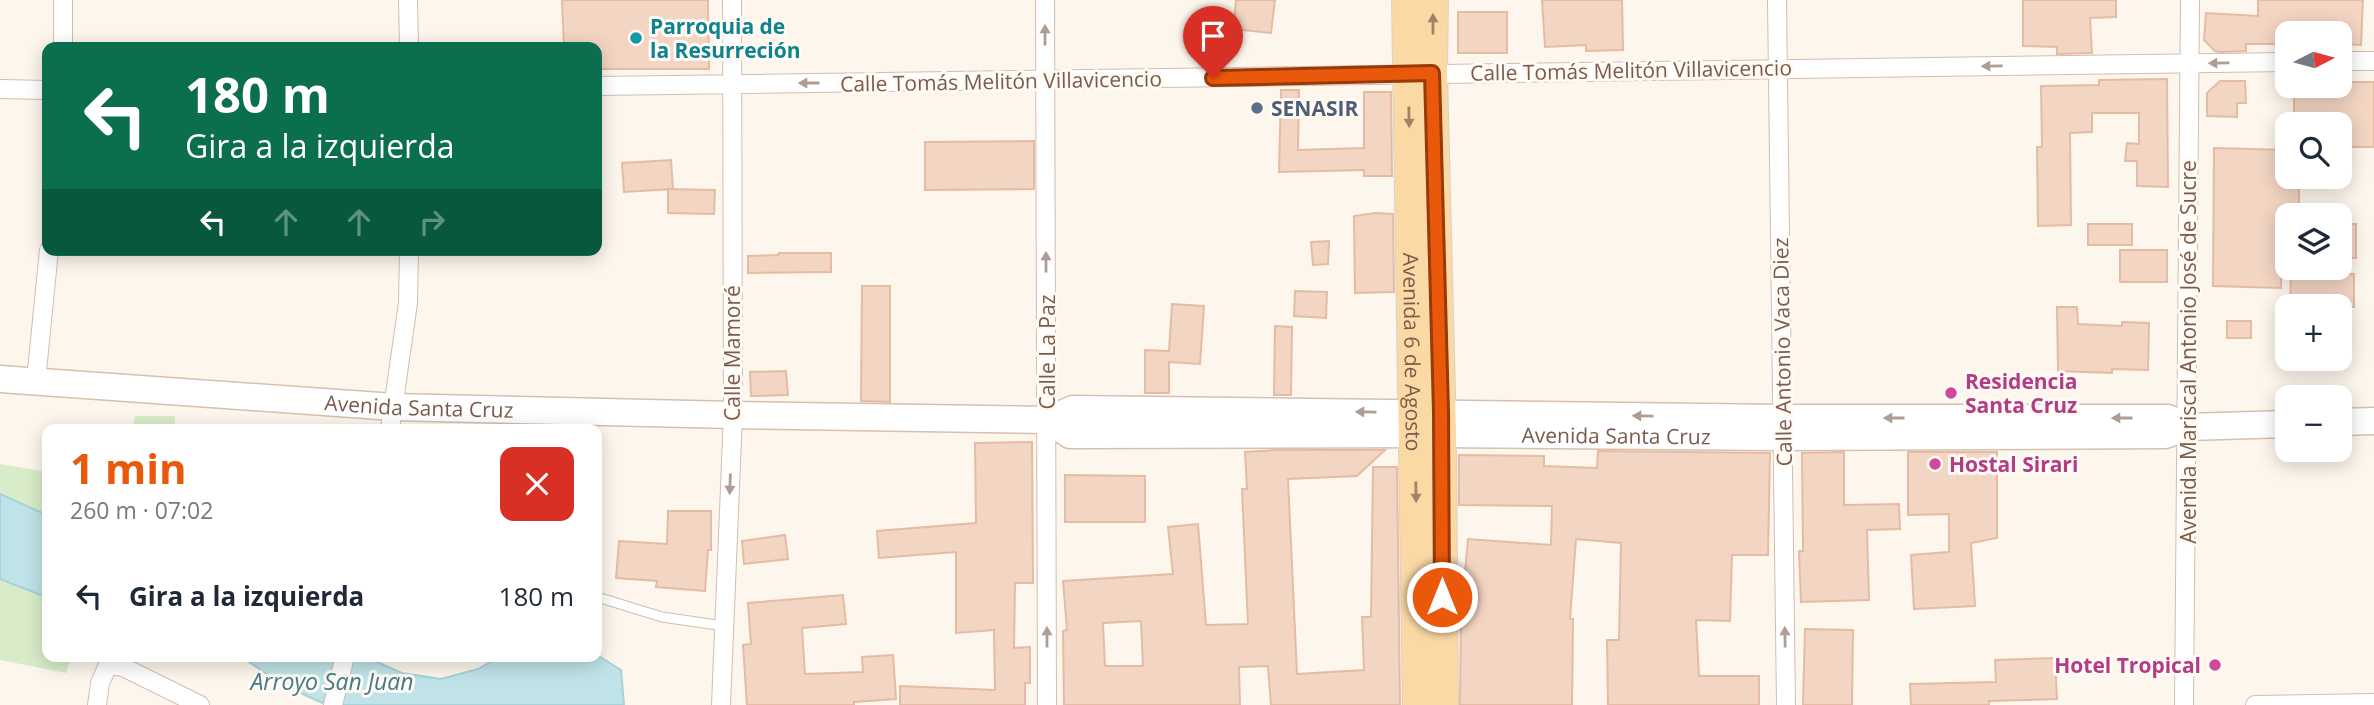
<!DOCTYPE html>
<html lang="es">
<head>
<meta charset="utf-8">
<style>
	body { margin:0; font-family:"Open Sans",sans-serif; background:#f6f6f7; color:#1f2937; height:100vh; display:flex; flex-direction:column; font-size:26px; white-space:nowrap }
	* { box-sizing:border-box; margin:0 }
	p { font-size:23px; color:#747a83 }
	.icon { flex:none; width:38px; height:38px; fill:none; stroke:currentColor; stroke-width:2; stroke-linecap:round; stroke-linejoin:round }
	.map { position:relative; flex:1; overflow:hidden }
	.drawer { position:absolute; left:42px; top:424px; width:560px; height:238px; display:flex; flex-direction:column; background:#fff; border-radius:14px; box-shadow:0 4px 18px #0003 }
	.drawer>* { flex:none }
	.hud { position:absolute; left:42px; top:42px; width:560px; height:214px; border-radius:14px; box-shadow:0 4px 18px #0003; background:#0b6e4f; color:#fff; overflow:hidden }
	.needle { width:46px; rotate:84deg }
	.controls { position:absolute; left:2275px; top:21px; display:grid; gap:14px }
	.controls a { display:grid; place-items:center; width:77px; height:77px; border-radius:14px; background:#fff; box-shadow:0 4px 18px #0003; font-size:35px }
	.pin { position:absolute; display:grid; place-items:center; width:60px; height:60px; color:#fff; margin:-72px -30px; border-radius:50% 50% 50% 0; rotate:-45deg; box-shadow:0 0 7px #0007 }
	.pin .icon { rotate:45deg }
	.me { position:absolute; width:77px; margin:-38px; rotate:0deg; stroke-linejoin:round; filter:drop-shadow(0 0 5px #0008) }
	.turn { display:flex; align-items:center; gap:24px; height:147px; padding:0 28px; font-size:32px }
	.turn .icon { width:91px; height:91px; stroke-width:2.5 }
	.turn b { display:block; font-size:49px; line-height:60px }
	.lanes { display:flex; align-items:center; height:66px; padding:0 28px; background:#0003; justify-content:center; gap:35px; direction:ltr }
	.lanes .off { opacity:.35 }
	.round { display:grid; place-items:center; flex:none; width:74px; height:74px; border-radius:14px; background:#f6f6f7 }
	.summary { display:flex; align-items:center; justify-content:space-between; height:119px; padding:0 28px }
	h1 { font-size:42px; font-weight:700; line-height:52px; color:#ea580c }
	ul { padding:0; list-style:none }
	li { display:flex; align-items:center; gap:21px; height:105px; padding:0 28px }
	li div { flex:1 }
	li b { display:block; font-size:26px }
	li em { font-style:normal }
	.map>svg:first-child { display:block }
	.green { fill:#d8ecc9 }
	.water { fill:#bfe3e8; stroke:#a5d3da; stroke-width:2 }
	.building { fill:#f3d5c3; stroke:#e6bba3; stroke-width:2; fill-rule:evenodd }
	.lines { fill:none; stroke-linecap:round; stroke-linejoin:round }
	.service-casing { stroke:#d1beb0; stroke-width:11 }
	.minor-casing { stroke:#d1beb0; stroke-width:20 }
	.secondary-casing { stroke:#d6c0b0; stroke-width:29 }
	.primary-casing { stroke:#dad1cd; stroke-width:32 }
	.service { stroke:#fff; stroke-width:9 }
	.minor { stroke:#fff; stroke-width:18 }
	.secondary { stroke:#fff; stroke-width:26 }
	.primary { stroke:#fbd9a5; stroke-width:30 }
	.oneway { fill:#a18267 }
	.oneway2 { fill:#af9d94 }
	.route-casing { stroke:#983908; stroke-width:18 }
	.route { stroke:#ea580c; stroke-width:12 }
	.culture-dot { fill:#0f9aa8; stroke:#fffaf3; stroke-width:2.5 }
	.service-dot { fill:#5c6f8a; stroke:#fffaf3; stroke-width:2.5 }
	.hotel-dot { fill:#d1479c; stroke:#fffaf3; stroke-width:2.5 }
	.labels { text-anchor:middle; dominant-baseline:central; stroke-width:6; stroke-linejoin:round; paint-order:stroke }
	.culture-label { font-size:21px; font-weight:bold; fill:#0d838f; stroke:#fffaf3; text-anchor:start }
	.street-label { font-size:21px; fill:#7a5c4d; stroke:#fffaf3 }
	.service-label { font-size:21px; font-weight:bold; fill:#4e5e75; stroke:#fffaf3; text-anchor:start }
	.hotel-label { font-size:21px; font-weight:bold; fill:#b23c85; stroke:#fffaf3; text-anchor:start }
	.water-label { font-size:23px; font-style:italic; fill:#437c86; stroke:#fffaf3 }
</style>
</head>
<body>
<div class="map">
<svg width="2374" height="705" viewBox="0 0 2374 705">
	<rect width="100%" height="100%" fill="#fdf6ec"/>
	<path class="green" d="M 135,416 L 175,416 L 174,429 L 132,429 Z
		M 0,464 L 47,472 L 47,515 L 0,494 Z
		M 0,578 L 37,595 L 47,595 L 47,656 L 71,656 L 66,673 L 0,660 Z"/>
	<path class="water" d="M 0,494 L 47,515 L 47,596 L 38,594 L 0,579 Z
		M 597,655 L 621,670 L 624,705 L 327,705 L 287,687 L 240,656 L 363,656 L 402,673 L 441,679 L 478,669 L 501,656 Z"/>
	<path class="building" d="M 562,0 L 708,0 L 709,69 L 597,69 L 597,47 L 564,47 Z
		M 1236,0 L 1275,0 L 1271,33 L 1233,29 Z
		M 1542,0 L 1622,0 L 1623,50 L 1586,51 L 1586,45 L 1545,47 Z
		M 2023,0 L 2116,0 L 2116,17 L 2090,18 L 2092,53 L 2057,54 L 2057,47 L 2023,46 Z
		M 2258,0 L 2363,0 L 2361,45 L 2340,44 L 2340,33 L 2287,33 L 2287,44 L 2246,44 L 2246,51 L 2220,52 L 2215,51 L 2204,40 L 2206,13 L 2258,16 Z
		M 1458,12 L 1507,12 L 1507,53 L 1458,53 Z
		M 2167,79 L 2168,187 L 2137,186 L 2137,161 L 2125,161 L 2127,143 L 2139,144 L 2139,113 L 2092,113 L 2092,132 L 2070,133 L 2071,225 L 2038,226 L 2037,147 L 2042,147 L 2041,86 L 2099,85 L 2099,80 Z
		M 2220,81 L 2245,81 L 2246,103 L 2237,103 L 2237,117 L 2207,116 L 2207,93 Z
		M 2340,82 L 2374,82 L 2374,147 L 2340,147 L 2340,124 L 2294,124 L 2294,86 L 2340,86 Z
		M 1281,90 L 1299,90 L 1298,150 L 1364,148 L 1364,92 L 1391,92 L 1392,176 L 1364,176 L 1364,170 L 1279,172 Z
		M 1034,141 L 1034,189 L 925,190 L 925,142 Z
		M 2214,148 L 2287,150 L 2287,177 L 2299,177 L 2299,215 L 2287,215 L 2287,225 L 2282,225 L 2281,288 L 2213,286 Z
		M 671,160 L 673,189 L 624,192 L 622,163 Z
		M 668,189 L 715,190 L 714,214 L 668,213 Z
		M 1375,213 L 1393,214 L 1394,292 L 1355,293 L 1354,216 Z
		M 2088,224 L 2132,224 L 2132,245 L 2088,245 Z
		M 2340,224 L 2356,224 L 2356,258 L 2340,258 Z
		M 1329,241 L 1328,264 L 1313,265 L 1311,242 Z
		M 2120,250 L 2167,250 L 2167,282 L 2120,282 Z
		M 779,253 L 831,253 L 831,272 L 748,273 L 748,256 L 778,255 Z
		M 2291,274 L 2354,274 L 2354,307 L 2290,306 Z
		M 862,286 L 890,286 L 890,402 L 861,401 Z
		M 1295,291 L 1327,292 L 1326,318 L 1294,316 Z
		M 1172,304 L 1204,306 L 1200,364 L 1169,362 L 1169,393 L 1145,393 L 1145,350 L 1169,351 Z
		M 2057,307 L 2077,307 L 2078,324 L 2122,326 L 2122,322 L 2149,323 L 2148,370 L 2112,369 L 2112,373 L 2058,371 Z
		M 2227,321 L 2251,321 L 2251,338 L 2227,338 Z
		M 1275,326 L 1292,327 L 1291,395 L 1274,395 Z
		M 786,371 L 788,395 L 751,396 L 750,372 Z
		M 1032,442 L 1033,583 L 1015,583 L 1014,648 L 1030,647 L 1030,683 L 1025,683 L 1025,705 L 900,705 L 900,686 L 995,690 L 994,630 L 956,633 L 956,552 L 879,558 L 877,531 L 976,523 L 975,443 Z
		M 1275,450 L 1385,450 L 1357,476 L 1288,479 L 1297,674 L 1364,670 L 1362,617 L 1371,617 L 1373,467 L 1397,467 L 1400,705 L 1271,705 L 1268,666 L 1239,667 L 1240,705 L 1064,705 L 1063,631 L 1067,630 L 1063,581 L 1173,574 L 1168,527 L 1198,524 L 1206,625 L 1248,624 L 1242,489 L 1247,489 L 1245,452 ZM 1141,621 L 1143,666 L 1105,666 L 1103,623 Z
		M 1598,451 L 1770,453 L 1768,555 L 1732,555 L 1730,621 L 1696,620 L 1699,676 L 1759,676 L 1759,705 L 1608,705 L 1607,640 L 1619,640 L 1621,543 L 1576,539 L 1570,619 L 1573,619 L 1572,705 L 1460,705 L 1461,618 L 1468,539 L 1551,545 L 1552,506 L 1459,505 L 1459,455 L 1544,456 L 1544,466 L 1597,468 Z
		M 1844,452 L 1844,505 L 1899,504 L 1900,529 L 1867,530 L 1869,600 L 1801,602 L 1799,551 L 1803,551 L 1802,453 Z
		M 1908,452 L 1997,452 L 1997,538 L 1971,543 L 1975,606 L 1914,609 L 1911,555 L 1949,552 L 1949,514 L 1908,515 Z
		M 1065,475 L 1145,476 L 1145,522 L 1065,522 Z
		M 668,511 L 711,511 L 711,550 L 708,550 L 705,591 L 656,587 L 657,581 L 616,578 L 619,541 L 667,544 Z
		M 785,535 L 788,559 L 744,564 L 742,541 Z
		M 843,595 L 846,624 L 802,628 L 805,674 L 863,672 L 862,657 L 893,655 L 896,699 L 854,702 L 854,705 L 747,705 L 743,645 L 751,644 L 748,603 Z
		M 1805,629 L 1853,630 L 1852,705 L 1803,705 Z
		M 2055,658 L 2057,699 L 1989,701 L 1989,705 L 1911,705 L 1910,684 L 1996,682 L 1995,660 Z"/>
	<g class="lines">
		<g class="service-casing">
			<path id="service" d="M 597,597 L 662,617 L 724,626"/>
		</g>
		<g class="minor-casing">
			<path id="minor" d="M 63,0 L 63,47
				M 408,0 L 409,47
				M 1045,0 L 1047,705
				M 1777,0 L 1786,705
				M 2340,61 L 2374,61
				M 597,86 L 2287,62
				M 0,89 L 47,90
				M 36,381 L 49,250
				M 390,429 L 408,303 L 409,250
				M 97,705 L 100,683 L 108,665 L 123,667 L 200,705
				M 333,705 L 345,656
				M 721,705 L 733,415 L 732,0
				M 2184,705 L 2190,0
				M 2255,705 L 2374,703"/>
		</g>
		<g class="secondary-casing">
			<g id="secondary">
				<path id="s1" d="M 0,379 L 394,407 L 733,415 L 1048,420"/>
				<path d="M 2340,422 L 2374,421"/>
				<path id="s2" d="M 2188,427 L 2168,418 L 1784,418 L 1073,409 L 1048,420 L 1070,435 L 1441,434 L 1783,437 L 2165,435 L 2188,427 L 2287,424"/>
			</g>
		</g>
		<g class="primary-casing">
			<g id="primary">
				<path id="s3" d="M 1407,0 L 1418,705"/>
				<path d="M 1433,0 L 1432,73 L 1441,434 L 1443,705"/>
			</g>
		</g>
		<use href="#service" class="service"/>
		<use href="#minor" class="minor"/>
		<use href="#secondary" class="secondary"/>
		<use href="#primary" class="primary"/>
	</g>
	<defs><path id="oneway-solid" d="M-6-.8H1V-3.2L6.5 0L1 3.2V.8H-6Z" transform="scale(1.75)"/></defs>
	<g class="oneway">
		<use href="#oneway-solid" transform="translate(1433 24) rotate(-90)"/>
		<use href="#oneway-solid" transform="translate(1409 117) rotate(89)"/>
		<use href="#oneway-solid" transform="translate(1416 492) rotate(89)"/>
	</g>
	<g class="oneway2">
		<use href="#oneway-solid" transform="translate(1045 35) rotate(-90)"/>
		<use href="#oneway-solid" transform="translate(2219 63) rotate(179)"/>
		<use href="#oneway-solid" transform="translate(1992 66) rotate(179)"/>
		<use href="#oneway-solid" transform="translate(809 83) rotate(180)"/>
		<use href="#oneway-solid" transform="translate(1046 262) rotate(-90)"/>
		<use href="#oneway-solid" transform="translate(1366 412) rotate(-179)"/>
		<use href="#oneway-solid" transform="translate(1643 416) rotate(-179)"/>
		<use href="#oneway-solid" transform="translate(1894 418) rotate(180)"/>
		<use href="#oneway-solid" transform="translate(2122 418) rotate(180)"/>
		<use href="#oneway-solid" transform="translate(730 484) rotate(92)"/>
		<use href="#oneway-solid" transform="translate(1047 637) rotate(-90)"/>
		<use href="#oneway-solid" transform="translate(1785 637) rotate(-91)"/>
	</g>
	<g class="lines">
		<g class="route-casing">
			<path id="route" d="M 1213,78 L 1432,73 L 1441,412 L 1442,597"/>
		</g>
		<use href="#route" class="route"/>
	</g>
	<circle class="culture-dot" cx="636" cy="38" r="7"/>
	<circle class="service-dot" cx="1257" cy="108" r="7"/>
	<g class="hotel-dot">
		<circle cx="1951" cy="393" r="7"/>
		<circle cx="1935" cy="464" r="7"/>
		<circle cx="2215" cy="665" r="7"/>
	</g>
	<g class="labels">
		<g class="culture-label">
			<text x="650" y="26">Parroquia de<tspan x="650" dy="24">la Resurreción</tspan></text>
		</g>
		<g class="street-label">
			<text transform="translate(1631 70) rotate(-1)">Calle Tomás Melitón Villavicencio</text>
			<text transform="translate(1001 81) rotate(-1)">Calle Tomás Melitón Villavicencio</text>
			<text transform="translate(1047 352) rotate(-90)">Calle La Paz</text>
			<text stroke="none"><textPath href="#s3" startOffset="352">Avenida 6 de Agosto</textPath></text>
			<text transform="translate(1782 352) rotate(-91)">Calle Antonio Vaca Diez</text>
			<text transform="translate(2188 352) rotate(-90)">Avenida Mariscal Antonio José de Sucre</text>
			<text transform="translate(732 353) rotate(-90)">Calle Mamoré</text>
			<text stroke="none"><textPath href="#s1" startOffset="420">Avenida Santa Cruz</textPath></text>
			<text stroke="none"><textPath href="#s2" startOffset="1717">Avenida Santa Cruz</textPath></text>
		</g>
		<g class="service-label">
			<text x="1271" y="108">SENASIR</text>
		</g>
		<g class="hotel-label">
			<text x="1965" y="381">Residencia<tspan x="1965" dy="24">Santa Cruz</tspan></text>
			<text x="1949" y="464">Hostal Sirari</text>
			<text x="2201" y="665" text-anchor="end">Hotel Tropical</text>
		</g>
		<g class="water-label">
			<text x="332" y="681">Arroyo San Juan</text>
		</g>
	</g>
</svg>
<div class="controls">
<a><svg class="needle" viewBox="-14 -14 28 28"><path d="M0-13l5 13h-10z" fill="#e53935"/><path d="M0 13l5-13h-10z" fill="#747a83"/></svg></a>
<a><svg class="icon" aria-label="search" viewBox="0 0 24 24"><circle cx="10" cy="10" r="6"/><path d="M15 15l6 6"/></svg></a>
<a><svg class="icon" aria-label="layers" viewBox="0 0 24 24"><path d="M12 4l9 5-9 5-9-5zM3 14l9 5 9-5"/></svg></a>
<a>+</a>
<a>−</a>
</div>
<div class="pin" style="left:1213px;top:78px;background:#d93025"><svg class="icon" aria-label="arrive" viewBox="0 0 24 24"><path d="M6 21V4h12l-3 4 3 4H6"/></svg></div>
<svg class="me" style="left:1442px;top:597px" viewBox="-20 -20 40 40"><circle r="17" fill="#ea580c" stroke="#fff" stroke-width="3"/><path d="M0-11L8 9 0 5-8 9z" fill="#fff"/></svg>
<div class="hud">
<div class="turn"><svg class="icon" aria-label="left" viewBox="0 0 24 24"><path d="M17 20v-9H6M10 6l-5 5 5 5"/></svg><div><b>180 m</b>Gira a la izquierda</div></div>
<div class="lanes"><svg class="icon" aria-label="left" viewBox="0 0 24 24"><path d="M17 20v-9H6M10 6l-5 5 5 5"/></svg><svg class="icon off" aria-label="ahead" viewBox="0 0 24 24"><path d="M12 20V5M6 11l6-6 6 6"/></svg><svg class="icon off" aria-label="ahead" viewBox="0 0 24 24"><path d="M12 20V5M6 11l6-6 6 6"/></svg><svg class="icon off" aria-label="right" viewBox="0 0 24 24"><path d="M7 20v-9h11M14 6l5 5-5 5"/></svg></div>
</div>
<section class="drawer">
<div class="summary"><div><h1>1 min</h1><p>260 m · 07:02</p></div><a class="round" style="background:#d93025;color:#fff"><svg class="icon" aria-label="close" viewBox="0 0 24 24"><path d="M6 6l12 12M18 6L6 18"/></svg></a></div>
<ul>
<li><svg class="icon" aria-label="left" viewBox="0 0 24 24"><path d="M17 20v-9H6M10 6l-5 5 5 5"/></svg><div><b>Gira a la izquierda</b></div><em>180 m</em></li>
</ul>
</section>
</div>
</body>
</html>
